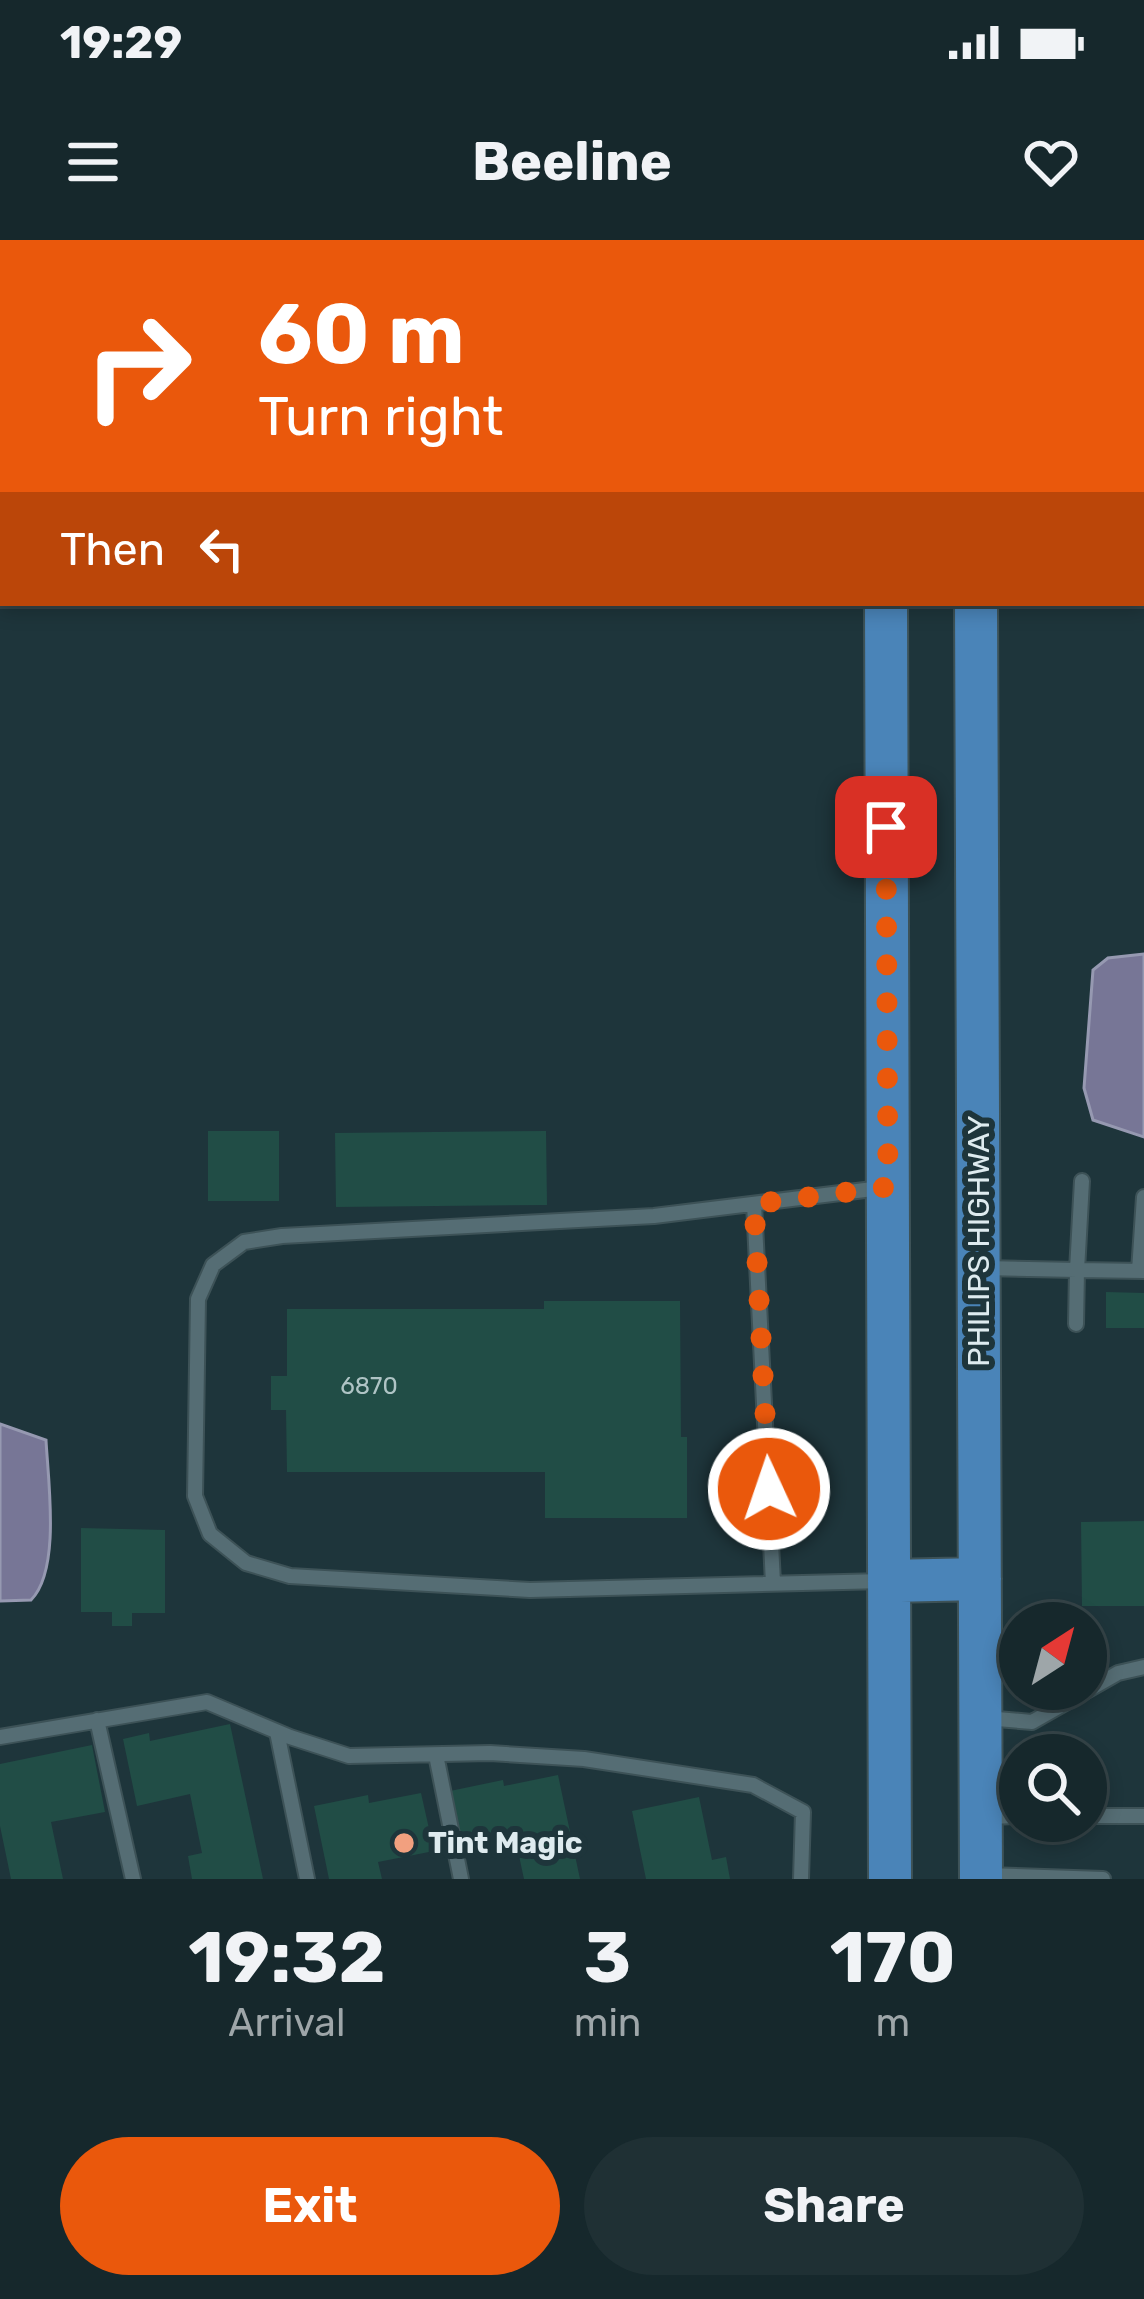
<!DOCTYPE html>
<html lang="en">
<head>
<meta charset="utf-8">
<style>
	body { margin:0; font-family:Rubik,sans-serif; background:#1f3034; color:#f1f3f6; height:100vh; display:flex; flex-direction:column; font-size:45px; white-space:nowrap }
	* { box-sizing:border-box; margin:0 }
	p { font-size:39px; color:#9ea6a9 }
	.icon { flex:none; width:66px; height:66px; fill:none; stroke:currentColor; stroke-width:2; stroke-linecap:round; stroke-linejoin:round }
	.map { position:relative; height:1639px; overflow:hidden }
	.details { display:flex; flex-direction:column; background:#16282c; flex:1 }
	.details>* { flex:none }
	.hud { position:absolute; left:0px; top:0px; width:1146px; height:366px; box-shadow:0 6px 18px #0003,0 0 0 3px #354448; background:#ea580c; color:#fff; overflow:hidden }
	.needle { width:78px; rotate:36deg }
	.tools { position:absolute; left:999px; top:1362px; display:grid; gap:24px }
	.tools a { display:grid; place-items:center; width:108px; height:108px; border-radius:50%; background:#16282c; box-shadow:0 6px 18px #0003,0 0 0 3px #354448; font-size:60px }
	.pin { position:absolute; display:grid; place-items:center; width:102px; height:102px; color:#fff; margin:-51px; border-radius:24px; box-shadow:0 6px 18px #0006 }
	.me { position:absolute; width:132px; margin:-66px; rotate:357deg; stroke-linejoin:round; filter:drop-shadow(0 0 9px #0008) }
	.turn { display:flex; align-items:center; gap:42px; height:252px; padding:0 60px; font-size:54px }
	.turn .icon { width:156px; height:156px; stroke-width:2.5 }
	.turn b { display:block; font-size:84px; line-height:102px }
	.then { display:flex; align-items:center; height:114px; padding:0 60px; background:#0003; gap:24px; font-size:45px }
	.eta { display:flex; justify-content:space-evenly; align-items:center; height:204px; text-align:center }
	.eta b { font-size:72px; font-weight:700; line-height:84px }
	.primary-button { display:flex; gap:24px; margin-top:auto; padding:24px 60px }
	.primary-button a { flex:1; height:138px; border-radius:72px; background:#ea580c; color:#fff; font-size:48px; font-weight:700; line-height:138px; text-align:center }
	.primary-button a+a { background:#1f3034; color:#f1f3f6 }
	.status { display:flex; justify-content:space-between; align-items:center; height:84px; padding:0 60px; background:#16282c; direction:ltr }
	.status svg { height:33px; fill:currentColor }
	header { display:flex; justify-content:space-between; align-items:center; height:156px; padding:0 60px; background:#16282c; font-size:54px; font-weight:700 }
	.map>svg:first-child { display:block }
	.water { fill:#777696; stroke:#9699b1; stroke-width:3 }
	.building { fill:#214d46 }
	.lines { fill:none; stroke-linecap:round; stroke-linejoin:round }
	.lane-casing { stroke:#3d5257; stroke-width:18 }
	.primary-casing { stroke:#3d5257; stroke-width:46 }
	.lane { stroke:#556d74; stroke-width:14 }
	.primary { stroke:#4a84b8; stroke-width:42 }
	.route { stroke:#ea580c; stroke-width:21; stroke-dasharray:0 37.8 }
	.poi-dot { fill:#f2a07f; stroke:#1e353b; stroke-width:4.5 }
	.labels { text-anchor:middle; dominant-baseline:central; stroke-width:12; stroke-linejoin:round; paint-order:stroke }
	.number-label { font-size:24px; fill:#afc4c5 }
	.street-label { font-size:30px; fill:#deebef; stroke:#1e353b }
	.poi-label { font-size:30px; font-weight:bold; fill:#deebef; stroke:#1e353b; text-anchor:start }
</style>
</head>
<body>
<div class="status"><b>19:29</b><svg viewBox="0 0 49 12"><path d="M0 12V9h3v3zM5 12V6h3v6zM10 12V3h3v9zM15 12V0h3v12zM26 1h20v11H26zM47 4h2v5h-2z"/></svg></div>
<header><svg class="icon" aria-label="menu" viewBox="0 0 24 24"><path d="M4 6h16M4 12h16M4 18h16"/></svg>Beeline<svg class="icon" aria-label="heart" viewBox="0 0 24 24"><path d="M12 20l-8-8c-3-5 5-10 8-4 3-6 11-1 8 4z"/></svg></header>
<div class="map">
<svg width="1144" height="1639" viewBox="0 0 1144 1639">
	<rect width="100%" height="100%" fill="#1e353b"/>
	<path class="water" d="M 1144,714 L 1144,897 L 1093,880 L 1084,848 L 1093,730 L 1108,718 Z
		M 0,1184 L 46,1200 C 48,1240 61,1330 31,1360 L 0,1361 Z"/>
	<path class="building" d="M 208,891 L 279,891 L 279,961 L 208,961 Z
		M 546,891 L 547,965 L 336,967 L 335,893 Z
		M 1106,1052 L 1144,1053 L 1144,1088 L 1106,1088 Z
		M 544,1061 L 680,1061 L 681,1197 L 687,1197 L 687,1278 L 545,1278 L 545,1232 L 287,1232 L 286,1170 L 271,1170 L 271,1136 L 287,1136 L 287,1069 L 544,1069 Z
		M 1144,1281 L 1144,1366 L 1082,1366 L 1081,1282 Z
		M 81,1288 L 165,1290 L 165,1373 L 132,1373 L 132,1386 L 112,1386 L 112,1372 L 81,1372 Z
		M 230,1484 L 263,1639 L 192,1639 L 188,1616 L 202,1613 L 190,1554 L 137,1566 L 123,1499 L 149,1493 L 150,1501 Z
		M 92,1505 L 105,1572 L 51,1582 L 63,1639 L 11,1639 L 0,1586 L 0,1524 Z
		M 558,1535 L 580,1639 L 524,1639 L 516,1602 L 463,1612 L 450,1551 L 503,1540 L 504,1546 Z
		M 421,1553 L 434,1611 L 378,1622 L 382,1639 L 329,1639 L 314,1566 L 368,1555 L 369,1563 Z
		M 699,1557 L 712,1620 L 726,1617 L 730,1639 L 646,1639 L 632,1571 Z"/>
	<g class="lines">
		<g class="lane-casing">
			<path id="lane" d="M 881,948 L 654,976 L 282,996 L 244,1002 L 213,1025 L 198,1059 L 195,1256 L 210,1294 L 246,1323 L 290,1336 L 530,1350 L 884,1341
				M 754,964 L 773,1343
				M 984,1028 L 1077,1030 L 1082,941
				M 1139,1031 L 1144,957
				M 1076,1084 L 1077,1030 L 1144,1031
				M 985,1478 L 1032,1482 L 1118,1433 L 1144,1427
				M 97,1480 L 133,1639
				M 277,1492 L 307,1639
				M 0,1497 L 207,1462 L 290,1497 L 349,1516 L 490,1513 L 584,1519 L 753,1545 L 803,1572 L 801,1639
				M 436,1515 L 461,1639
				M 1086,1576 L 1144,1576
				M 986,1577 L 1020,1576
				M 986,1635 L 1103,1639"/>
		</g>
		<g class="primary-casing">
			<path id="primary" d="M 884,0 L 884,3
				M 975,0 L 975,3
				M 886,363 L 890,1639
				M 976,363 L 981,1639
				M 889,1341 L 980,1339"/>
		</g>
		<use href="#lane" class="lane"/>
		<use href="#primary" class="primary"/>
	</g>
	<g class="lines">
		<path class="route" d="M 769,1249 L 754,964 L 888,947 L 886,587"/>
	</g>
	<circle class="poi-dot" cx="404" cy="1603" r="12"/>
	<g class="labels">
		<g class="number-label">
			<text x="369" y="1146">6870</text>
		</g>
		<g class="street-label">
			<text transform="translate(979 1001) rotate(-90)">PHILIPS HIGHWAY</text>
		</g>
		<g class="poi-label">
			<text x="428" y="1603">Tint Magic</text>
		</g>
	</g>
</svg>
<div class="tools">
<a><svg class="needle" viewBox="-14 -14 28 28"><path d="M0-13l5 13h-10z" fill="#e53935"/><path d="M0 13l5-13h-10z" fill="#9ea6a9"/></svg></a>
<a><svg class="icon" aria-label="search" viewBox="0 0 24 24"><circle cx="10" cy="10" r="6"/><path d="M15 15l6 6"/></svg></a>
</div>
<div class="pin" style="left:886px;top:587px;background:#d93025"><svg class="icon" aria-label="arrive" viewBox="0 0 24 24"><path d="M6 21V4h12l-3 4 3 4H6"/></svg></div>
<svg class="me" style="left:769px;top:1249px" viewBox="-20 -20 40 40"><circle r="17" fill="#ea580c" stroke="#fff" stroke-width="3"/><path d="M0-11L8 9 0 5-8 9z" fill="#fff"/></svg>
<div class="hud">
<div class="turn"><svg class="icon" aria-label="right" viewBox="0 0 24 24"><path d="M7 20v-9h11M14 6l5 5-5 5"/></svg><div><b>60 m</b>Turn right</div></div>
<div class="then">Then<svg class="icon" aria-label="left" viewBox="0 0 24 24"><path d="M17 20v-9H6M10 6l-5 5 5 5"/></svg></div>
</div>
</div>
<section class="details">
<div class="eta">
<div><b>19:32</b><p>Arrival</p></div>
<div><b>3</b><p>min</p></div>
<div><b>170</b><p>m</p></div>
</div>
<div class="primary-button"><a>Exit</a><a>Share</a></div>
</section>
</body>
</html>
